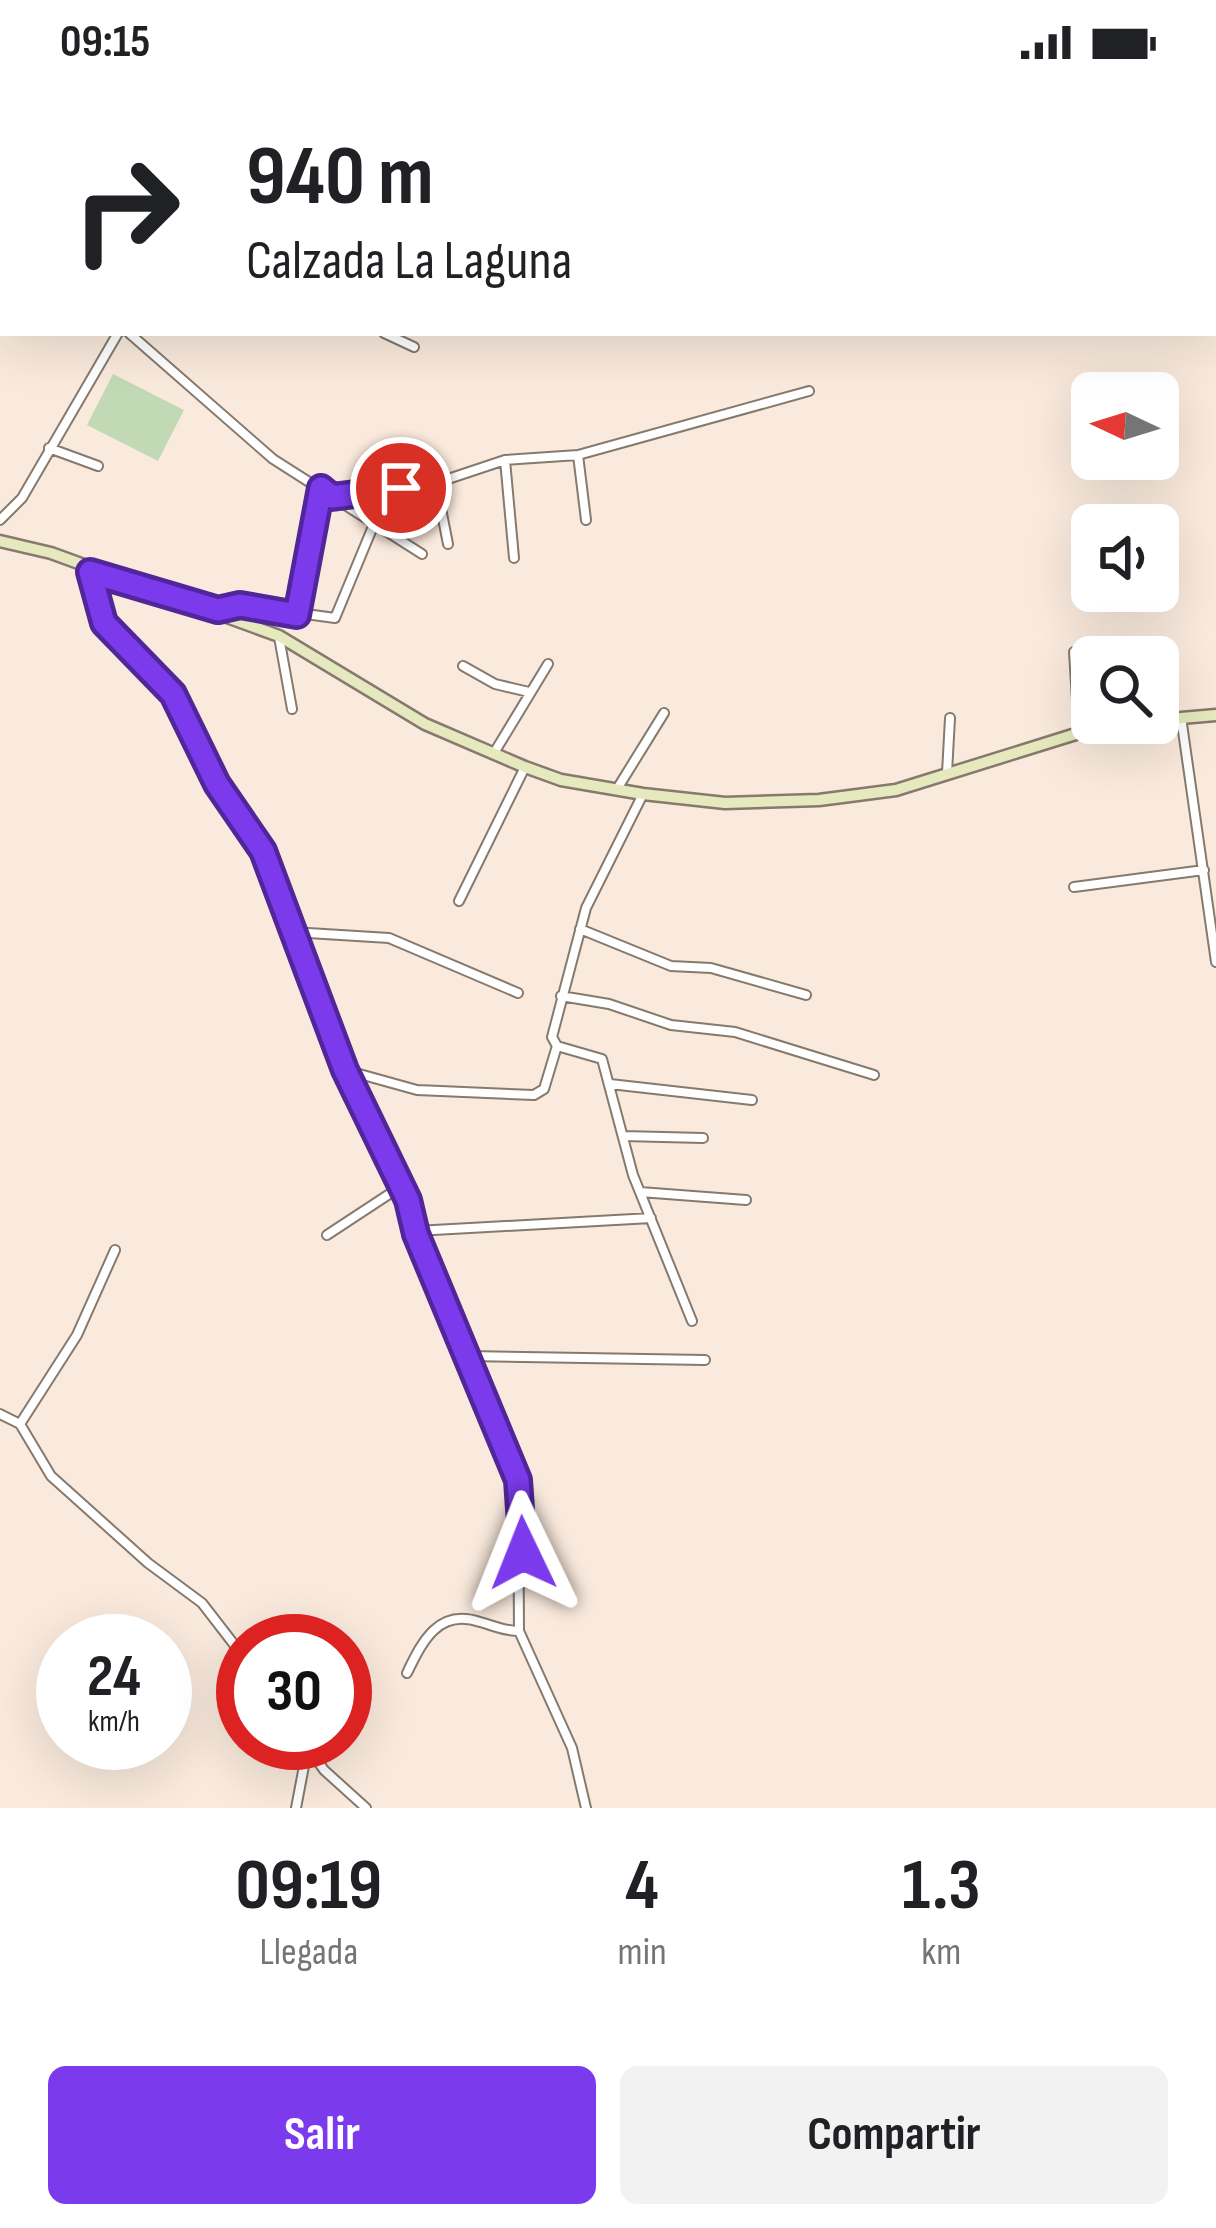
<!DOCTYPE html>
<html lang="es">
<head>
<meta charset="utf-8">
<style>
	body { margin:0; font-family:"Sofia Sans Condensed",sans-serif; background:#f2f2f2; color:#202124; height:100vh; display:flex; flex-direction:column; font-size:45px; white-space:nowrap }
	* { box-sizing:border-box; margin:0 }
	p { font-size:39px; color:#757577 }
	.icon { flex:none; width:66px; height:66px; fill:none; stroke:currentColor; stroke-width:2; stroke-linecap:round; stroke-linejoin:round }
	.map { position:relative; height:1724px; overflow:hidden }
	.details { display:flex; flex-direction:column; background:#fff; flex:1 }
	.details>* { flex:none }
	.banner { position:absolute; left:0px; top:0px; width:1218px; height:252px; box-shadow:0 12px 48px #0002; background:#fff; color:#202124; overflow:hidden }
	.needle { width:78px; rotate:274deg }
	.fabs { position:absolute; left:1071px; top:288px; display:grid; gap:24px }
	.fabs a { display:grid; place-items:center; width:108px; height:108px; border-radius:18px; background:#fff; box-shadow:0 12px 48px #0002; font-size:60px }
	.speed { position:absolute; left:36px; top:1530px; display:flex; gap:24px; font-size:60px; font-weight:700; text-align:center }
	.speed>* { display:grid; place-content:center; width:156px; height:156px; border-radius:50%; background:#fff; box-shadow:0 12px 48px #0002; line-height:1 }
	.speed small { font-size:30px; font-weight:400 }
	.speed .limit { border:18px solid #d22; background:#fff; color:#111 }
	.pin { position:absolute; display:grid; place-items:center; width:102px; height:102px; color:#fff; margin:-51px; border:6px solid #fff; border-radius:50%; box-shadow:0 3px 12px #0007 }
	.me { position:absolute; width:132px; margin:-66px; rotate:358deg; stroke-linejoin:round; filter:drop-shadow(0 0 9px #0008) }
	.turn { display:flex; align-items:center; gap:42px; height:252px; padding:0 48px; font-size:54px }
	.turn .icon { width:156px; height:156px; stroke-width:2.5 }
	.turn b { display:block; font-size:84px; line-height:102px }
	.eta { display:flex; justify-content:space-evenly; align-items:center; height:204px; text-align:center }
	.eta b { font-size:72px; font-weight:700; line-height:84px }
	.button { display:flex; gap:24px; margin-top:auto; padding:24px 48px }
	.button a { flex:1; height:138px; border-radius:18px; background:#7c3aed; color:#fff; font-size:48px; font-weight:700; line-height:138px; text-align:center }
	.button a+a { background:#f2f2f2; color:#202124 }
	.status { display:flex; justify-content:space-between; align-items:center; height:84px; padding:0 60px; background:#fff; direction:ltr }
	.status svg { height:33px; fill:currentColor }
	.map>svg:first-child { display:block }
	.green { fill:#c1dab5 }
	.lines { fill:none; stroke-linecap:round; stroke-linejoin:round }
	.street-casing { stroke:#86796d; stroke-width:12 }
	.secondary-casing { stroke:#86796d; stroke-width:15 }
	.street { stroke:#fff; stroke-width:8 }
	.secondary { stroke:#e6e9bd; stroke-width:10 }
	.route-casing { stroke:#51269a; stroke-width:30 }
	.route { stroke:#7c3aed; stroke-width:21 }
</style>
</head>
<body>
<div class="status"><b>09:15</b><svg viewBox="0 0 49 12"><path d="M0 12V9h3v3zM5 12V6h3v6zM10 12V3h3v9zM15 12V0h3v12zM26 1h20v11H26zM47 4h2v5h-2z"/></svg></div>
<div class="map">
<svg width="1216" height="1724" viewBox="0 0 1216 1724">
	<rect width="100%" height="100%" fill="#faeadd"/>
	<path class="green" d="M 113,290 L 184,326 L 158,377 L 87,341 Z"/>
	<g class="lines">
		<g class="street-casing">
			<path id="street" d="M 872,0 L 875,3
				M 1215,79 L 1216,79
				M 129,249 L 273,375 L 422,470
				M 384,249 L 414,263
				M 49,364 L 98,382
				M 578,371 L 586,436
				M 505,376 L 514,474
				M 436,399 L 448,460
				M 332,413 L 436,399 L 505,376 L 578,371 L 809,307
				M 0,436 L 22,414 L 118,249
				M 90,488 L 104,539 L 173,610 L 217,700 L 263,767 L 325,935 L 408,1116 L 416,1150 L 518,1397 L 519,1547 L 572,1664 L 586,1724
				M 218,527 L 240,521 L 335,534 L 374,440
				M 297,531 L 321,404
				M 279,553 L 292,625
				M 1074,568 L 1079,649
				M 463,582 L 495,600 L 529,608
				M 1181,633 L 1216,878
				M 494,669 L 548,580
				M 947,689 L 950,634
				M 617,705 L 664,629
				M 1074,803 L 1204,786
				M 459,817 L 525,683
				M 580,845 L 671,882 L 711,884 L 806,911
				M 292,848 L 389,854 L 518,909
				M 561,912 L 609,920 L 671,941 L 735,948 L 874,991
				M 557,962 L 602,975 L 633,1091 L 692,1237
				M 345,986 L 417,1006 L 534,1011 L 544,1005 L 557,962 L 552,953 L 586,824 L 643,710
				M 610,1000 L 752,1016
				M 623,1052 L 703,1054
				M 640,1108 L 746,1116
				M 416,1147 L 651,1134
				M 327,1151 L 400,1103
				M 468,1272 L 705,1276
				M 0,1330 L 20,1340 L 51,1392 L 148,1479 L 202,1519 L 243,1572
				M 20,1340 L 77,1251 L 115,1166
				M 407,1589 C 422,1558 438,1524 480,1538 C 495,1542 503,1547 519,1547
				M 345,1617 L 363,1611
				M 305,1659 L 324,1686 L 366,1724
				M 296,1724 L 304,1682"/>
		</g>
		<g class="secondary-casing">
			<path id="secondary" d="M 50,0 L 55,3
				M 132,3 L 134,0
				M 0,457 L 51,469 L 279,552 L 425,640 L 525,683 L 561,696 L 643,710 L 725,719 L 819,716 L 896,706 L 1079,649 L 1141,639
				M 1158,636 L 1216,631"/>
		</g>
		<use href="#street" class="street"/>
		<use href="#secondary" class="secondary"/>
	</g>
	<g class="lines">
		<g class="route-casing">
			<path id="route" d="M 401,404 L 332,413 L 321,404 L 297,531 L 240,521 L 218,526 L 90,488 L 104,539 L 173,610 L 217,700 L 263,767 L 345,986 L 408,1116 L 416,1150 L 518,1396 L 523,1469"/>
		</g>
		<use href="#route" class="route"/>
	</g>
</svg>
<div class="fabs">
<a><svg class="needle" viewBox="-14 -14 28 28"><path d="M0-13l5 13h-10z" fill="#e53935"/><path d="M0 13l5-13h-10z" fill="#757577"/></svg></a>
<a><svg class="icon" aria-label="sound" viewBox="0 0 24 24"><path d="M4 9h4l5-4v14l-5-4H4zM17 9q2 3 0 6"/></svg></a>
<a><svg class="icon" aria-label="search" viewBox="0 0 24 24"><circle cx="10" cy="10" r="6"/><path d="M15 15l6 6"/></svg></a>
</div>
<div class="speed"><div>24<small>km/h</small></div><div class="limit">30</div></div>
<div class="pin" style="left:401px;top:404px;background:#d93025"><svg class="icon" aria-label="arrive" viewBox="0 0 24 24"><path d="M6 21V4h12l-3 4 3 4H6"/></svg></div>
<svg class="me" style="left:523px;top:1469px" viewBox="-20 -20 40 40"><path d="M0-17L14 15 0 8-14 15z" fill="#7c3aed" stroke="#fff" stroke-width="4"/></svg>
<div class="banner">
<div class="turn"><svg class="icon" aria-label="right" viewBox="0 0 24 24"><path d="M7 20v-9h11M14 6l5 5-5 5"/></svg><div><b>940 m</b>Calzada La Laguna</div></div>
</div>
</div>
<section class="details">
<div class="eta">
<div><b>09:19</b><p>Llegada</p></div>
<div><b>4</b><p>min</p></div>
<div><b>1.3</b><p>km</p></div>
</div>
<div class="button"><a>Salir</a><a>Compartir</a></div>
</section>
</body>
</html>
